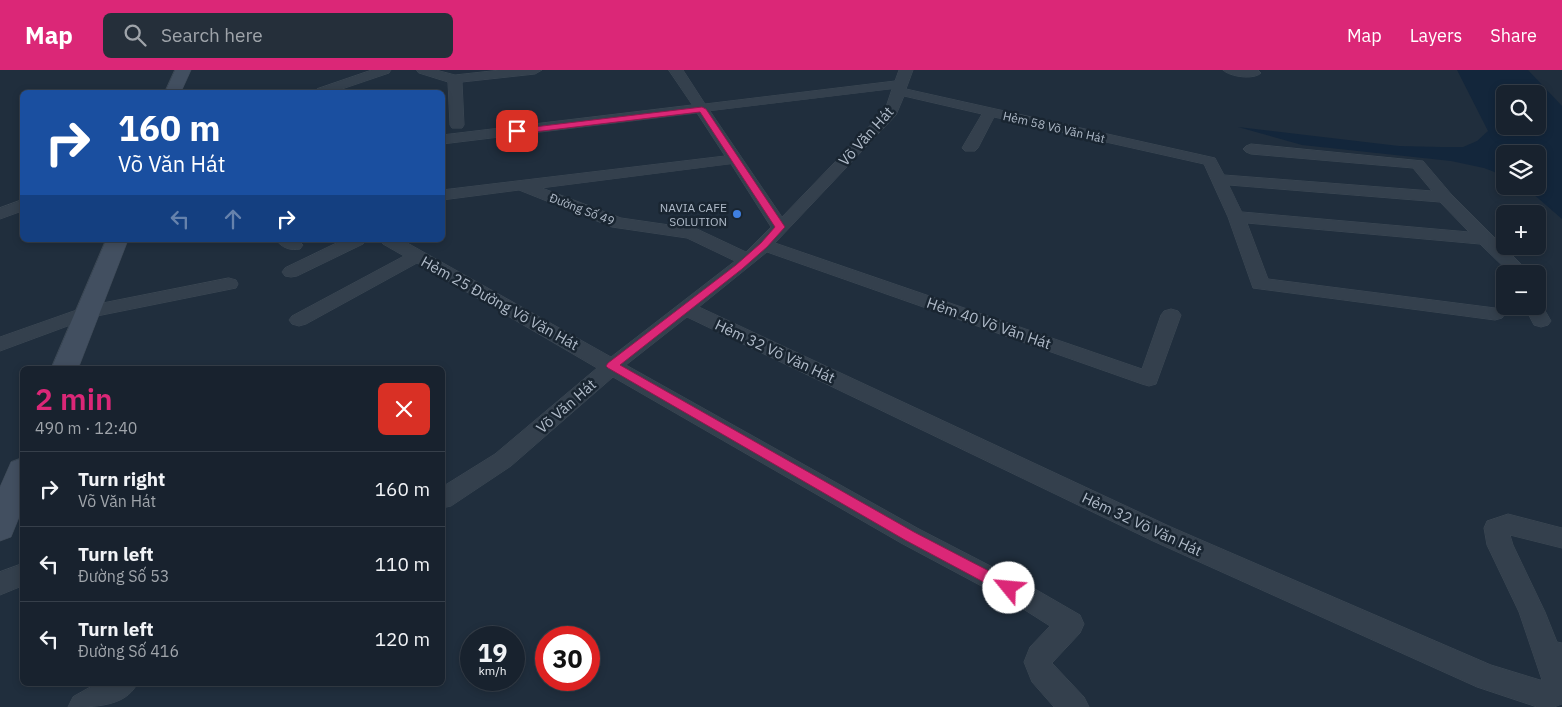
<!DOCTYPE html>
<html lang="en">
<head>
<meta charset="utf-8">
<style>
	body { margin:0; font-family:"IBM Plex Sans",sans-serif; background:#252f3a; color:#f1f3f6; height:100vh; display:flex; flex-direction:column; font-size:19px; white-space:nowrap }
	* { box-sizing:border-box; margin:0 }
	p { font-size:16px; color:#9fa4aa }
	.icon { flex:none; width:28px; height:28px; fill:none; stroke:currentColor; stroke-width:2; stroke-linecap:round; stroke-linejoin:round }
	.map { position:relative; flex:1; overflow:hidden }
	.sheet { position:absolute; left:20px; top:296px; width:425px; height:320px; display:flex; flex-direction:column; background:#18222e; border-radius:8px; box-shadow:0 2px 8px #0003,0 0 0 1px #363f4a }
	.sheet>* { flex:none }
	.guide { position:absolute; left:20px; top:20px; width:425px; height:152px; border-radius:8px; box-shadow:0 2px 8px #0003,0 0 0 1px #363f4a; background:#1a4fa0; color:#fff; overflow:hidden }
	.controls { position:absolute; left:1496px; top:15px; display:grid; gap:10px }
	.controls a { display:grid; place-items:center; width:50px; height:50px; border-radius:8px; background:#18222e; box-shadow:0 2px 8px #0003,0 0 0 1px #363f4a; font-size:25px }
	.speed { position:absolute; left:460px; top:556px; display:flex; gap:10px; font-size:25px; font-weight:700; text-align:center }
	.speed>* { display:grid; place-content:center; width:65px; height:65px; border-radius:50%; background:#18222e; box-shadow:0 2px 8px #0003,0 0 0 1px #363f4a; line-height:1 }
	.speed small { font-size:12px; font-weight:400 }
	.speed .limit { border:8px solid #d22; background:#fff; color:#111 }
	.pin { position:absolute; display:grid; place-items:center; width:42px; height:42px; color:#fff; margin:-21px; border-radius:10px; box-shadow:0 2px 8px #0006 }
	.me { position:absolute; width:55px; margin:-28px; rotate:298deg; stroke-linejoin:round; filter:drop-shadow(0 0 4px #0008) }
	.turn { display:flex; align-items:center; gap:18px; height:105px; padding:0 15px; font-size:22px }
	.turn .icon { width:65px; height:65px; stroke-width:2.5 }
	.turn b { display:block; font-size:35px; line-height:42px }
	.lanes { display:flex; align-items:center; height:48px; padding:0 15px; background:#0003; justify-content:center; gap:25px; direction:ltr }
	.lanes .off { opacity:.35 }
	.round { display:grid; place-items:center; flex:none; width:52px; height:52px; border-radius:8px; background:#252f3a }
	.summary { display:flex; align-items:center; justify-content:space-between; height:85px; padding:0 15px }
	h1 { font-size:30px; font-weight:600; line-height:38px; color:#db2777 }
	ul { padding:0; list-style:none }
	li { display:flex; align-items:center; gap:15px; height:75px; padding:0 15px; border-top:1px solid #363f4a }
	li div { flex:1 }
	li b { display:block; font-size:19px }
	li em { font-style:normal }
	header { display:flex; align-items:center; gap:30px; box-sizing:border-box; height:70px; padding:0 25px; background:#db2777; color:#fff }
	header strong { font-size:24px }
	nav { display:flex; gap:28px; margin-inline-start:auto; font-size:18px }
	.search { width:350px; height:45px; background:#252f3a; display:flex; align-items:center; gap:12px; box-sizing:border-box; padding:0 18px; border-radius:8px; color:#9fa4aa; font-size:19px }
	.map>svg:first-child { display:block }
	.water { fill:#13263b; fill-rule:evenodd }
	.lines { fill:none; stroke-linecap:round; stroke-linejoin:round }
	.minor-casing { stroke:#3d4955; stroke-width:1 }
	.secondary-casing { stroke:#3d4955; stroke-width:1 }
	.minor { fill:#34404d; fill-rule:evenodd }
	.secondary { fill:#424f60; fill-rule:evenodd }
	.route { fill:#db2777; stroke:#8e194d }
	.shop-dot { fill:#3f7fe0; stroke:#192531; stroke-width:2 }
	.labels { text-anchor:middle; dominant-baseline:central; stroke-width:5; stroke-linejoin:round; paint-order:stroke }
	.far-street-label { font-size:12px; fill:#afbac8; stroke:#192531 }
	.far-poi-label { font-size:12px; fill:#afbac8; stroke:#192531; text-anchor:end }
	.street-label { font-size:15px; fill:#afbac8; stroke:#192531 }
</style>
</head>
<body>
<header>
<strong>Map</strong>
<div class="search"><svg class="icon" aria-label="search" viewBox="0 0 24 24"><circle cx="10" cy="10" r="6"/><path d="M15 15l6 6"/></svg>Search here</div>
<nav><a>Map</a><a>Layers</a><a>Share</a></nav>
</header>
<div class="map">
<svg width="1562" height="637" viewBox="0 0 1562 637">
	<rect width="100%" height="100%" fill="#202e3d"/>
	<path class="water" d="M 1457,0 L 1528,0 L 1562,36 L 1562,149 L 1524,116 L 1538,116 L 1538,84 L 1505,84 L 1505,106 L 1484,98 L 1451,91 L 1302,75 L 1238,57 L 1399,76 L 1441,77 L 1463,77 L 1477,71 L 1488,61 ZM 1505,24 L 1538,24 L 1538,56 L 1505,56 Z"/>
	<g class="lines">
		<g class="minor-casing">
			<path id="minor" d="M 372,0 L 391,0 L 389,3 L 333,22 L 315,22 L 317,19 Z
				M 417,0 L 436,0 L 455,5 L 500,0 L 542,0 L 535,4 L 462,12 L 464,55 L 462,58 L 452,58 L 450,55 L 448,12 L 419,3 Z
				M 669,0 L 683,0 L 705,34 L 895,11 L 899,0 L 913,0 L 906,19 L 1215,88 L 1224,105 L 1432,121 L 1413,98 L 1251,84 L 1246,82 L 1243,79 L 1246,76 L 1251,74 L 1423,91 L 1451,124 L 1531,204 L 1511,204 L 1480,174 L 1247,153 L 1268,209 L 1495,238 L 1502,240 L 1505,244 L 1502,248 L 1495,250 L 1253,218 L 1228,147 L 1204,94 L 994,47 L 978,78 L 975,81 L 965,81 L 962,78 L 982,44 L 904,26 L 896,45 L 775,173 L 1142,299 L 1161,245 L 1164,241 L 1171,239 L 1178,241 L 1181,245 L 1156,314 L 1149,316 L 1142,314 L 767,182 L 699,237 L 1171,457 L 1491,595 L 1540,610 L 1542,610 L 1519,542 L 1487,475 L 1484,458 L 1487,451 L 1508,444 L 1562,458 L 1562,478 L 1510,465 L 1513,475 L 1545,542 L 1557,572 L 1562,573 L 1562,634 L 1554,637 L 1537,637 L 1477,617 L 1153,471 L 687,247 L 626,295 L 919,459 L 1035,519 L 1080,545 L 1084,554 L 1080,563 L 1052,593 L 1084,627 L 1089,637 L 1054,637 L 1032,612 L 1024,592 L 1030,577 L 1050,556 L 1017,535 L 901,473 L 613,307 L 511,396 L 451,436 L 442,438 L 442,417 L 495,384 L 597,298 L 417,193 L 306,254 L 299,256 L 292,254 L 289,250 L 292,246 L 404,186 L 383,174 L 380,170 L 402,170 L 611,287 L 735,191 L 687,168 L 612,157 L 519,120 L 442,130 L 442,120 L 725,86 L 697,43 L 442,74 L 442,65 L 692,35 ZM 892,19 L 885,40 L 782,147 L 710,41 ZM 731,94 L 771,157 L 746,182 L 697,159 L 621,148 L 542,118 ZM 1229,115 L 1440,132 L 1469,162 L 1242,142 Z
				M 1223,0 L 1258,0 L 1261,3 C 1254,10 1230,7 1223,0 Z
				M 22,130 L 22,141 L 0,149 L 0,138 Z
				M 276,170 L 298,170 L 303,175 L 300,179 C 291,181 282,178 276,170 Z
				M 343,170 L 366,170 L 363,174 L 297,206 L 291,207 L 285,206 L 282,202 L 285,198 Z
				M 229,208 L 236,210 L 238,214 L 236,218 L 92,247 L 0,281 L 0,267 L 88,236 Z
				M 1538,231 L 1540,232 L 1551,251 L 1548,255 L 1541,257 L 1534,255 L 1524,236 L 1538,236 Z
				M 22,494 L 22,516 L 0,525 L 0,502 Z
				M 96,614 L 137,614 C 125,637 94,637 68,637 L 73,627 Z"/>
		</g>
		<g class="secondary-casing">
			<path id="secondary" d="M 175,0 L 191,0 L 181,22 L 165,22 Z
				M 106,170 L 128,170 L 78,299 L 51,299 Z
				M 22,388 L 22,440 L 11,467 L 0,471 L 0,417 L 11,392 Z"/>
		</g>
		<use href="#minor" class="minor"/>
		<use href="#secondary" class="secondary"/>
	</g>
	<path class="route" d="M 702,37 L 706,39 L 785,157 L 767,177 L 742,199 L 620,295 L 914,462 L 1014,514 L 1016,518 L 1014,523 L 1009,524 L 1004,523 L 905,470 L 608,298 L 606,296 L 608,293 L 736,195 L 761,173 L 775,157 L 700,42 L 517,64 L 513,61 L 517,59 Z"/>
	<circle class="shop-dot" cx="737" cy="144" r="5"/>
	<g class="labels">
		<g class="far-street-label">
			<text transform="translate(1054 57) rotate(13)">Hẻm 58 Võ Văn Hát</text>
			<text transform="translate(582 139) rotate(21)">Đường Số 49</text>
		</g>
		<g class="far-poi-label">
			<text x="727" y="137">NAVIA CAFE<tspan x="727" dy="14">SOLUTION</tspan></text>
		</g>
		<g class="street-label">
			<text transform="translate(866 66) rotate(-48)">Võ Văn Hát</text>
			<text transform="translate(500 233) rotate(29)">Hẻm 25 Đường Võ Văn Hát</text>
			<text transform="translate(989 253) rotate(19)">Hẻm 40 Võ Văn Hát</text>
			<text transform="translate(775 281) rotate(25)">Hẻm 32 Võ Văn Hát</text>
			<text transform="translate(566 336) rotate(-41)">Võ Văn Hát</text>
			<text transform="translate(1142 454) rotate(25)">Hẻm 32 Võ Văn Hát</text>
		</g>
	</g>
</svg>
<div class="controls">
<a><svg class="icon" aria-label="search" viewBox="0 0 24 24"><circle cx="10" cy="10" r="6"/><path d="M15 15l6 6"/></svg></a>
<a><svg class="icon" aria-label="layers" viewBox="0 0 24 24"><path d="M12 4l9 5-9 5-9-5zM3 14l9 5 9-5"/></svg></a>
<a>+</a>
<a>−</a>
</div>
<div class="speed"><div>19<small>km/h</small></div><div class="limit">30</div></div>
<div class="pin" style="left:517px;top:61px;background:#d93025"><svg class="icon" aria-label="arrive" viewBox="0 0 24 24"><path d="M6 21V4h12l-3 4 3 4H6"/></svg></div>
<svg class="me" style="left:1009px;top:518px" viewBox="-20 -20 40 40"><circle r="19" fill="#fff"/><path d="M0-13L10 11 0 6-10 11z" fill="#db2777"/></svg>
<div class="guide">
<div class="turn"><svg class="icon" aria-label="right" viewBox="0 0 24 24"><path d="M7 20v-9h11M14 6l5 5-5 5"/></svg><div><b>160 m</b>Võ Văn Hát</div></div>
<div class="lanes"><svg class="icon off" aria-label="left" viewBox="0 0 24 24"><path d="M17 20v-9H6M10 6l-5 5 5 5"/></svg><svg class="icon off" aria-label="ahead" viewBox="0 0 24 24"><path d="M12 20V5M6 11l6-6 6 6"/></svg><svg class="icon" aria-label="right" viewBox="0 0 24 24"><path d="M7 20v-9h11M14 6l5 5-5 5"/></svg></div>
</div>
<section class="sheet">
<div class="summary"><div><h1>2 min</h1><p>490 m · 12:40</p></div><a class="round" style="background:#d93025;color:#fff"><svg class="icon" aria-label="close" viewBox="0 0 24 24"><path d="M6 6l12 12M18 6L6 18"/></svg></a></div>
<ul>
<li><svg class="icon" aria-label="right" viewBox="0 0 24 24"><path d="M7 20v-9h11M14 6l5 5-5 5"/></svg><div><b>Turn right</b><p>Võ Văn Hát</p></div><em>160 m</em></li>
<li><svg class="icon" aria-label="left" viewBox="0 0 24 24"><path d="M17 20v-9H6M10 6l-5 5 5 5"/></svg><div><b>Turn left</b><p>Đường Số 53</p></div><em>110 m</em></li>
<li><svg class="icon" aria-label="left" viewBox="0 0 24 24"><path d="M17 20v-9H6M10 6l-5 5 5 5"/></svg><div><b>Turn left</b><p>Đường Số 416</p></div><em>120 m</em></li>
</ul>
</section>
</div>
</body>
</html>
